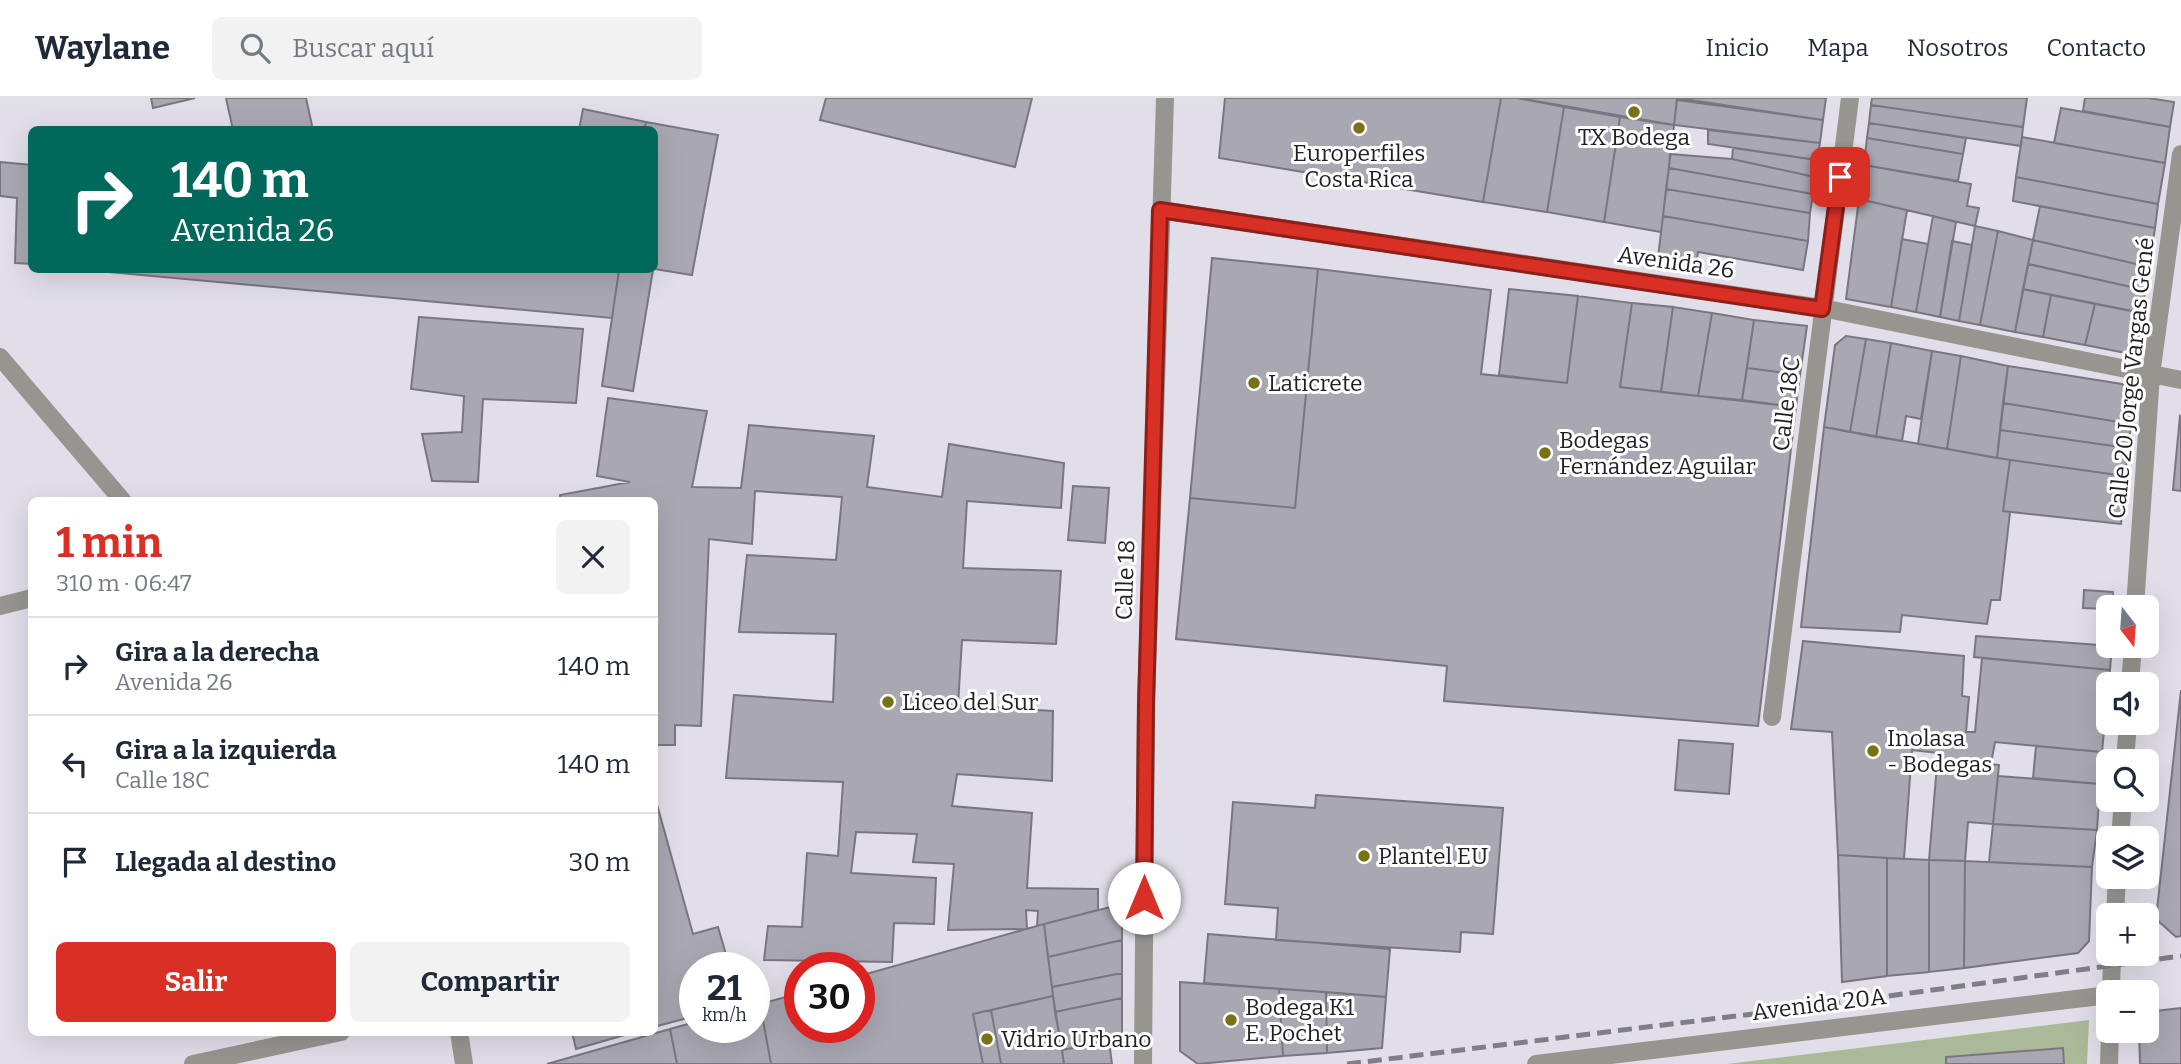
<!DOCTYPE html>
<html lang="es">
<head>
<meta charset="utf-8">
<style>
	body { margin:0; font-family:Bitter,serif; background:#f2f2f3; color:#1f2937; height:100vh; display:flex; flex-direction:column; font-size:26px; white-space:nowrap }
	* { box-sizing:border-box; margin:0 }
	p { font-size:23px; color:#747a83 }
	.icon { flex:none; width:38px; height:38px; fill:none; stroke:currentColor; stroke-width:2; stroke-linecap:round; stroke-linejoin:round }
	.map { position:relative; flex:1; overflow:hidden }
	.drawer { position:absolute; left:28px; top:399px; width:630px; height:539px; display:flex; flex-direction:column; background:#fff; border-radius:10px; box-shadow:0 7px 28px #0002 }
	.drawer>* { flex:none }
	.hud { position:absolute; left:28px; top:28px; width:630px; height:147px; border-radius:10px; box-shadow:0 7px 28px #0002; background:#00695c; color:#fff; overflow:hidden }
	.needle { width:46px; rotate:163deg }
	.buttons { position:absolute; left:2096px; top:497px; display:grid; gap:14px }
	.buttons a { display:grid; place-items:center; width:63px; height:63px; border-radius:10px; background:#fff; box-shadow:0 7px 28px #0002; font-size:35px }
	.speed { position:absolute; left:679px; top:854px; display:flex; gap:14px; font-size:35px; font-weight:700; text-align:center }
	.speed>* { display:grid; place-content:center; width:91px; height:91px; border-radius:50%; background:#fff; box-shadow:0 7px 28px #0002; line-height:1 }
	.speed small { font-size:18px; font-weight:400 }
	.speed .limit { border:10px solid #d22; background:#fff; color:#111 }
	.pin { position:absolute; display:grid; place-items:center; width:60px; height:60px; color:#fff; margin:-30px; border-radius:14px; box-shadow:0 4px 10px #0006 }
	.me { position:absolute; width:77px; margin:-38px; rotate:0deg; stroke-linejoin:round; filter:drop-shadow(0 0 5px #0008) }
	.turn { display:flex; align-items:center; gap:24px; height:147px; padding:0 28px; font-size:32px }
	.turn .icon { width:91px; height:91px; stroke-width:2.5 }
	.turn b { display:block; font-size:49px; line-height:60px }
	.round { display:grid; place-items:center; flex:none; width:74px; height:74px; border-radius:10px; background:#f2f2f3 }
	.head { display:flex; align-items:center; justify-content:space-between; height:119px; padding:0 28px }
	h1 { font-size:42px; font-weight:700; line-height:52px; color:#d93025 }
	.cta { display:flex; gap:14px; margin-top:auto; padding:14px 28px }
	.cta a { flex:1; height:80px; border-radius:10px; background:#d93025; color:#fff; font-size:28px; font-weight:700; line-height:80px; text-align:center }
	.cta a+a { background:#f2f2f3; color:#1f2937 }
	ul { padding:0; list-style:none }
	li { display:flex; align-items:center; gap:21px; height:98px; padding:0 28px; border-top:2px solid #e0e1e3 }
	li div { flex:1 }
	li b { display:block; font-size:26px }
	li em { font-style:normal }
	header { display:flex; align-items:center; gap:42px; box-sizing:border-box; height:98px; padding:0 35px; background:#fff; border-bottom:2px solid #e0e1e3 }
	header strong { font-size:33px }
	nav { display:flex; gap:38px; margin-inline-start:auto; font-size:24px }
	.search { width:490px; height:63px; background:#f2f2f3; display:flex; align-items:center; gap:18px; box-sizing:border-box; padding:0 24px; border-radius:10px; color:#747a83; font-size:26px }
	.map>svg:first-child { display:block }
	.green { fill:#aaba98 }
	.building { fill:#a9a7b2; stroke:#797680; stroke-width:2 }
	.lines { fill:none; stroke-linecap:round; stroke-linejoin:round }
	.minor { stroke:#969590; stroke-width:18 }
	.rail { stroke:#807e85; stroke-width:5; stroke-dasharray:14 7; stroke-linecap:butt }
	.route-casing { stroke:#8d1f18; stroke-width:18 }
	.route { stroke:#d93025; stroke-width:12 }
	.poi-dot { fill:#777215; stroke:#fff; stroke-width:2.5 }
	.labels { text-anchor:middle; dominant-baseline:central; stroke-width:6; stroke-linejoin:round; paint-order:stroke }
	.poi-label { font-size:23px; fill:#201f23; stroke:#fff; text-anchor:start }
	.street-label { font-size:23px; fill:#201f23; stroke:#fff }
</style>
</head>
<body>
<header>
<strong>Waylane</strong>
<div class="search"><svg class="icon" aria-label="search" viewBox="0 0 24 24"><circle cx="10" cy="10" r="6"/><path d="M15 15l6 6"/></svg>Buscar aquí</div>
<nav><a>Inicio</a><a>Mapa</a><a>Nosotros</a><a>Contacto</a></nav>
</header>
<div class="map">
<svg width="2181" height="966" viewBox="0 0 2181 966">
	<rect width="100%" height="100%" fill="#e1dee9"/>
	<path class="green" d="M 2089,922 L 2087,966 L 2064,966 L 2063,950 L 1946,958 L 1946,966 L 1727,966 Z"/>
	<path class="building" d="M 151,0 L 195,0 L 153,10 Z
		M 226,0 L 306,0 L 313,32 L 233,32 Z
		M 826,0 L 1032,0 L 1015,69 L 820,22 Z
		M 1225,0 L 1501,0 L 1483,104 L 1219,60 Z
		M 1501,0 L 1517,0 L 1564,9 L 1547,114 L 1483,104 Z
		M 1518,0 L 1677,0 L 1674,27 Z
		M 1677,0 L 1826,0 L 1823,22 Z
		M 1872,0 L 2027,0 L 2023,29 L 1871,7 Z
		M 2085,0 L 2148,0 L 2174,4 L 2170,29 L 2083,13 Z
		M 1677,2 L 1823,22 L 1820,45 L 1674,27 Z
		M 1871,7 L 2023,29 L 2021,48 L 1869,25 Z
		M 1564,9 L 1620,19 L 1604,124 L 1547,114 Z
		M 2061,10 L 2170,29 L 2165,65 L 2054,45 Z
		M 583,11 L 646,24 L 644,32 L 579,32 Z
		M 1620,19 L 1674,27 L 1661,134 L 1604,124 Z
		M 646,24 L 718,37 L 692,177 L 654,171 L 654,32 L 644,32 Z
		M 1869,25 L 1966,40 L 1963,56 L 1867,40 Z
		M 1708,32 L 1820,45 L 1817,62 L 1708,46 Z
		M 2022,39 L 2165,65 L 2158,106 L 2016,79 Z
		M 1867,40 L 1963,56 L 1958,83 L 1864,67 Z
		M 1733,50 L 1817,62 L 1815,79 L 1732,61 Z
		M 1670,56 L 1732,61 L 1815,79 L 1813,96 L 1669,70 Z
		M 0,64 L 32,67 L 32,166 L 15,165 L 17,100 L 0,98 Z
		M 1864,67 L 1971,86 L 1967,108 L 1979,110 L 1975,128 L 1859,101 Z
		M 1669,70 L 1813,96 L 1810,115 L 1666,91 Z
		M 2016,79 L 2158,106 L 2155,130 L 2013,103 Z
		M 1666,91 L 1810,115 L 1808,143 L 1663,118 Z
		M 1859,101 L 1907,112 L 1891,209 L 1846,201 Z
		M 2040,108 L 2155,130 L 2149,169 L 2033,142 Z
		M 1663,118 L 1808,143 L 1803,172 L 1698,154 L 1695,174 L 1657,168 Z
		M 1933,118 L 1956,124 L 1940,219 L 1916,214 Z
		M 1975,128 L 1998,133 L 1980,227 L 1959,223 Z
		M 1998,133 L 2033,142 L 2015,234 L 1980,227 Z
		M 1902,141 L 1928,146 L 1916,214 L 1891,209 Z
		M 2033,142 L 2149,169 L 2145,192 L 2028,166 Z
		M 1952,143 L 1972,147 L 1959,223 L 1940,219 Z
		M 1212,160 L 1318,171 L 1295,410 L 1190,400 Z
		M 2028,166 L 2145,192 L 2142,215 L 2023,191 Z
		M 1318,171 L 1491,192 L 1481,276 L 1567,285 L 1578,198 L 1632,205 L 1620,289 L 1796,309 L 1758,628 L 1444,603 L 1447,568 L 1176,541 L 1190,400 L 1295,410 Z
		M 87,172 L 619,172 L 612,220 Z
		M 619,172 L 653,172 L 633,293 L 602,288 Z
		M 1509,191 L 1578,198 L 1567,285 L 1499,277 Z
		M 2023,191 L 2051,197 L 2043,239 L 2015,234 Z
		M 2051,197 L 2095,206 L 2085,247 L 2043,239 Z
		M 1632,205 L 1673,209 L 1661,294 L 1620,289 Z
		M 2095,206 L 2142,215 L 2136,257 L 2085,247 Z
		M 1673,209 L 1712,215 L 1698,298 L 1661,294 Z
		M 1712,215 L 1754,222 L 1742,302 L 1698,298 Z
		M 419,219 L 583,231 L 576,305 L 483,301 L 478,384 L 432,383 L 422,336 L 462,334 L 464,298 L 411,291 Z
		M 1754,222 L 1807,228 L 1800,277 L 1747,270 Z
		M 1846,238 L 1866,241 L 1850,334 L 1824,329 L 1835,247 Z
		M 1866,241 L 1891,245 L 1876,339 L 1850,334 Z
		M 1891,245 L 1932,253 L 1921,321 L 1906,318 L 1902,343 L 1876,339 Z
		M 1932,253 L 1961,258 L 1947,351 L 1918,346 Z
		M 1961,258 L 2008,268 L 1997,360 L 1947,351 Z
		M 2008,268 L 2122,286 L 2135,298 L 2131,326 L 2003,305 Z
		M 1747,270 L 1800,277 L 1796,309 L 1742,302 Z
		M 608,300 L 707,313 L 692,389 L 741,390 L 749,327 L 874,338 L 867,389 L 942,399 L 949,346 L 1064,365 L 1061,410 L 967,403 L 963,470 L 1061,473 L 1056,546 L 962,542 L 958,607 L 1053,613 L 1052,683 L 957,676 L 952,708 L 1032,715 L 1027,790 L 1098,791 L 1098,812 L 1037,828 L 1038,813 L 1026,812 L 1027,831 L 948,832 L 954,766 L 913,764 L 917,736 L 856,734 L 851,775 L 936,780 L 934,826 L 894,825 L 892,864 L 764,862 L 768,828 L 802,829 L 807,755 L 838,758 L 843,684 L 726,680 L 734,597 L 833,604 L 836,536 L 739,534 L 747,457 L 836,462 L 842,399 L 755,393 L 752,446 L 709,441 L 701,628 L 675,627 L 675,647 L 654,647 L 654,402 L 560,402 L 560,397 L 630,384 L 597,378 Z
		M 2003,305 L 2131,326 L 2128,350 L 2000,332 Z
		M 2180,318 L 2181,319 L 2181,393 L 2173,392 Z
		M 1824,329 L 2010,362 L 2003,413 L 2010,414 L 2000,502 L 1991,502 L 1987,526 L 1902,517 L 1900,534 L 1801,529 Z
		M 2000,332 L 2128,350 L 2125,378 L 1997,360 Z
		M 2010,362 L 2125,378 L 2121,426 L 2003,413 Z
		M 1073,388 L 1109,390 L 1105,445 L 1068,442 Z
		M 2084,492 L 2113,494 L 2112,509 L 2109,511 L 2083,510 Z
		M 1976,538 L 2112,548 L 2110,572 L 1974,559 Z
		M 1803,543 L 1964,558 L 1962,598 L 1969,599 L 1966,634 L 1975,634 L 1982,560 L 2110,572 L 2102,654 L 1995,644 L 1991,666 L 1999,667 L 1993,726 L 1968,724 L 1965,763 L 1929,762 L 1938,655 L 1912,652 L 1904,761 L 1838,757 L 1832,634 L 1791,631 Z
		M 2181,592 L 2181,838 L 2176,839 L 2156,821 Z
		M 1679,642 L 1733,646 L 1729,696 L 1675,692 Z
		M 2036,648 L 2102,654 L 2100,686 L 2033,680 Z
		M 1998,678 L 2100,686 L 2097,732 L 1993,726 Z
		M 1316,697 L 1503,710 L 1493,836 L 1461,834 L 1460,854 L 1276,842 L 1278,810 L 1225,806 L 1233,704 L 1315,710 Z
		M 656,703 L 693,836 L 718,829 L 730,870 L 695,870 L 695,918 L 654,929 Z
		M 1993,726 L 2097,732 L 2092,769 L 1989,764 Z
		M 1838,757 L 1887,760 L 1887,878 L 1842,884 Z
		M 1887,760 L 1929,762 L 1929,874 L 1887,878 Z
		M 1929,762 L 1965,763 L 1964,870 L 1929,874 Z
		M 1965,763 L 2092,769 L 2089,843 L 2078,855 L 1964,870 Z
		M 1122,806 L 1122,842 L 1048,859 L 1044,826 Z
		M 1044,826 L 1053,898 L 973,916 L 983,966 L 771,966 L 760,906 L 800,895 L 800,929 L 859,929 L 859,878 Z
		M 1208,836 L 1390,851 L 1386,899 L 1204,885 Z
		M 1122,842 L 1122,875 L 1052,889 L 1048,859 Z
		M 1122,875 L 1122,900 L 1055,914 L 1052,889 Z
		M 1180,884 L 1279,891 L 1283,958 L 1198,966 L 1180,953 Z
		M 1279,891 L 1326,894 L 1327,955 L 1283,958 Z
		M 1326,894 L 1386,899 L 1382,950 L 1327,955 Z
		M 1053,898 L 1064,966 L 1001,966 L 991,912 Z
		M 1122,900 L 1122,941 L 1062,952 L 1055,914 Z
		M 760,906 L 771,966 L 677,966 L 670,931 L 695,924 L 695,929 L 754,929 L 754,908 Z
		M 2181,910 L 2181,966 L 2140,966 L 2139,933 L 2147,933 L 2147,914 Z
		M 991,912 L 1001,966 L 983,966 L 973,916 Z
		M 670,931 L 677,966 L 547,966 Z
		M 572,934 L 635,934 L 576,951 Z
		M 1109,943 L 1112,966 L 1064,966 L 1062,952 Z
		M 2063,950 L 2064,966 L 1946,966 L 1946,959 Z"/>
	<g class="lines">
		<path class="minor" d="M 1160,112 L 1822,210 L 2181,282
			M 0,259 L 122,402
			M 0,508 L 32,500
			M 2135,509 L 2151,277 L 2181,56
			M 2130,586 L 2133,548
			M 1772,619 L 1850,0
			M 2125,663 L 2128,625
			M 2120,740 L 2123,702
			M 2115,817 L 2117,779
			M 2111,894 L 2112,856
			M 459,934 L 464,966
			M 193,966 L 341,934
			M 1143,966 L 1146,605 L 1165,0
			M 1536,966 L 2109,897
			M 2109,966 L 2110,933"/>
		<path class="rail" d="M 1347,966 L 1801,910 L 2181,858"/>
	</g>
	<g class="lines">
		<g class="route-casing">
			<path id="route" d="M 1144,800 L 1146,606 L 1160,112 L 1822,211 L 1840,79"/>
		</g>
		<use href="#route" class="route"/>
	</g>
	<g class="poi-dot">
		<circle cx="1634" cy="14" r="7"/>
		<circle cx="1359" cy="30" r="7"/>
		<circle cx="1254" cy="285" r="7"/>
		<circle cx="1545" cy="355" r="7"/>
		<circle cx="888" cy="604" r="7"/>
		<circle cx="1873" cy="653" r="7"/>
		<circle cx="1364" cy="758" r="7"/>
		<circle cx="1231" cy="922" r="7"/>
		<circle cx="987" cy="941" r="7"/>
	</g>
	<g class="labels">
		<g class="poi-label">
			<text x="1634" y="39" text-anchor="middle">TX Bodega</text>
			<text x="1359" y="55" text-anchor="middle">Europerfiles<tspan x="1359" dy="26">Costa Rica</tspan></text>
			<text x="1268" y="285">Laticrete</text>
			<text x="1559" y="342">Bodegas<tspan x="1559" dy="26">Fernández Aguilar</tspan></text>
			<text x="902" y="604">Liceo del Sur</text>
			<text x="1887" y="640">Inolasa<tspan x="1887" dy="26">- Bodegas</tspan></text>
			<text x="1378" y="758">Plantel EU</text>
			<text x="1245" y="909">Bodega K1<tspan x="1245" dy="26">E. Pochet</tspan></text>
			<text x="1001" y="941">Vidrio Urbano</text>
		</g>
		<g class="street-label">
			<text transform="translate(1676 164) rotate(8)">Avenida 26</text>
			<text transform="translate(2131 280) rotate(-84)">Calle 20 Jorge Vargas Gené</text>
			<text transform="translate(1786 306) rotate(-83)">Calle 18C</text>
			<text transform="translate(1125 482) rotate(-88)">Calle 18</text>
			<text transform="translate(1819 906) rotate(-7)">Avenida 20A</text>
		</g>
	</g>
</svg>
<div class="buttons">
<a><svg class="needle" viewBox="-14 -14 28 28"><path d="M0-13l5 13h-10z" fill="#e53935"/><path d="M0 13l5-13h-10z" fill="#747a83"/></svg></a>
<a><svg class="icon" aria-label="sound" viewBox="0 0 24 24"><path d="M4 9h4l5-4v14l-5-4H4zM17 9q2 3 0 6"/></svg></a>
<a><svg class="icon" aria-label="search" viewBox="0 0 24 24"><circle cx="10" cy="10" r="6"/><path d="M15 15l6 6"/></svg></a>
<a><svg class="icon" aria-label="layers" viewBox="0 0 24 24"><path d="M12 4l9 5-9 5-9-5zM3 14l9 5 9-5"/></svg></a>
<a>+</a>
<a>−</a>
</div>
<div class="speed"><div>21<small>km/h</small></div><div class="limit">30</div></div>
<div class="pin" style="left:1840px;top:79px;background:#d93025"><svg class="icon" aria-label="arrive" viewBox="0 0 24 24"><path d="M6 21V4h12l-3 4 3 4H6"/></svg></div>
<svg class="me" style="left:1144px;top:800px" viewBox="-20 -20 40 40"><circle r="19" fill="#fff"/><path d="M0-13L10 11 0 6-10 11z" fill="#d93025"/></svg>
<div class="hud">
<div class="turn"><svg class="icon" aria-label="right" viewBox="0 0 24 24"><path d="M7 20v-9h11M14 6l5 5-5 5"/></svg><div><b>140 m</b>Avenida 26</div></div>
</div>
<section class="drawer">
<div class="head"><div><h1>1 min</h1><p>310 m · 06:47</p></div><a class="round"><svg class="icon" aria-label="close" viewBox="0 0 24 24"><path d="M6 6l12 12M18 6L6 18"/></svg></a></div>
<ul>
<li><svg class="icon" aria-label="right" viewBox="0 0 24 24"><path d="M7 20v-9h11M14 6l5 5-5 5"/></svg><div><b>Gira a la derecha</b><p>Avenida 26</p></div><em>140 m</em></li>
<li><svg class="icon" aria-label="left" viewBox="0 0 24 24"><path d="M17 20v-9H6M10 6l-5 5 5 5"/></svg><div><b>Gira a la izquierda</b><p>Calle 18C</p></div><em>140 m</em></li>
<li><svg class="icon" aria-label="arrive" viewBox="0 0 24 24"><path d="M6 21V4h12l-3 4 3 4H6"/></svg><div><b>Llegada al destino</b></div><em>30 m</em></li>
</ul>
<div class="cta"><a>Salir</a><a>Compartir</a></div>
</section>
</div>
</body>
</html>
